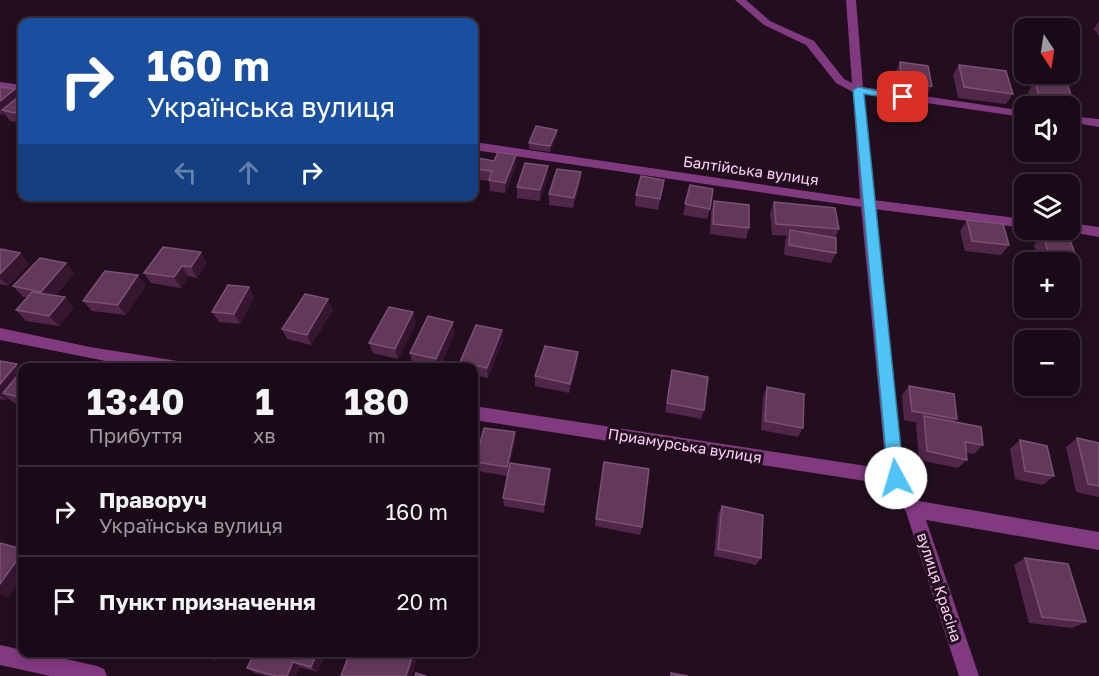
<!DOCTYPE html>
<html lang="uk">
<head>
<meta charset="utf-8">
<style>
	body { margin:0; font-family:"Golos Text",sans-serif; background:#231320; color:#f1f3f6; height:100vh; display:flex; flex-direction:column; font-size:22px; white-space:nowrap }
	* { box-sizing:border-box; margin:0 }
	p { font-size:20px; color:#9f9aa1 }
	.icon { flex:none; width:33px; height:33px; fill:none; stroke:currentColor; stroke-width:2; stroke-linecap:round; stroke-linejoin:round }
	.map { position:relative; flex:1; overflow:hidden }
	.panel { position:absolute; left:18px; top:363px; width:460px; height:294px; display:flex; flex-direction:column; background:#1a0a17; border-radius:12px; box-shadow:0 3px 9px #0003,0 0 0 2px #382b36 }
	.panel>* { flex:none }
	.guide { position:absolute; left:18px; top:18px; width:460px; height:183px; border-radius:12px; box-shadow:0 3px 9px #0003,0 0 0 2px #382b36; background:#1a4fa0; color:#fff; overflow:hidden }
	.needle { width:39px; rotate:168deg }
	.controls { position:absolute; left:1014px; top:18px; display:grid; gap:12px }
	.controls a { display:grid; place-items:center; width:66px; height:66px; border-radius:12px; background:#1a0a17; box-shadow:0 3px 9px #0003,0 0 0 2px #382b36; font-size:30px }
	.pin { position:absolute; display:grid; place-items:center; width:51px; height:51px; color:#fff; margin:-26px; border-radius:12px; box-shadow:0 3px 9px #0006 }
	.me { position:absolute; width:66px; margin:-33px; rotate:354deg; stroke-linejoin:round; filter:drop-shadow(0 0 4px #0008) }
	.turn { display:flex; align-items:center; gap:21px; height:126px; padding:0 30px; font-size:27px }
	.turn .icon { width:78px; height:78px; stroke-width:2.5 }
	.turn b { display:block; font-size:42px; line-height:51px }
	.lanes { display:flex; align-items:center; height:57px; padding:0 30px; background:#0003; justify-content:center; gap:30px; direction:ltr }
	.lanes .off { opacity:.35 }
	.eta { display:flex; justify-content:space-evenly; align-items:center; height:102px; text-align:center }
	.eta b { font-size:36px; font-weight:700; line-height:42px }
	ul { padding:0; list-style:none }
	li { display:flex; align-items:center; gap:18px; height:90px; padding:0 30px; border-top:2px solid #382b36 }
	li div { flex:1 }
	li b { display:block; font-size:22px }
	li em { font-style:normal }
	.map>svg:first-child { display:block }
	.lines { fill:none; stroke-linecap:round; stroke-linejoin:round }
	.minor { fill:#813980; fill-rule:evenodd }
	.wall { fill:#502748 }
	.shaded-wall { fill:#361530 }
	.building { fill:#63395b; stroke:#7b5074; stroke-width:1.5 }
	.route { fill:#4fc3f7; stroke:#337fa1; stroke-width:1.5 }
	.labels { text-anchor:middle; dominant-baseline:central; stroke-width:6; stroke-linejoin:round; paint-order:stroke }
	.street-label { font-size:15px; fill:#ffcffa; stroke:#220e1f }
</style>
</head>
<body>
<div class="map">
<svg width="1099" height="676" viewBox="0 0 1099 676">
	<rect width="100%" height="100%" fill="#220e1f"/>
	<g class="lines">
		<path class="minor" d="M 735,0 L 746,0 L 770,21 L 814,41 L 844,79 L 852,83 L 846,0 L 856,0 L 863,87 L 1024,111 L 1024,117 L 864,94 L 873,200 L 1024,219 L 1024,228 L 874,209 L 904,476 L 919,501 L 1099,532 L 1099,550 L 926,520 L 979,676 L 959,676 L 906,512 L 891,485 L 474,420 L 474,406 L 886,469 L 861,207 L 474,150 L 474,142 L 860,199 L 853,92 L 836,83 L 806,45 L 764,25 Z
			M 0,82 L 22,85 L 22,91 L 0,88 Z
			M 1070,116 L 1099,119 L 1099,127 L 1070,122 Z
			M 1070,223 L 1099,227 L 1099,237 L 1065,231 L 1064,230 L 1070,230 Z
			M 0,328 L 90,347 L 184,362 L 189,363 L 191,368 L 141,368 L 0,340 Z
			M 0,645 L 22,650 L 22,652 L 35,652 L 97,666 L 104,669 L 107,676 L 50,676 L 0,665 Z"/>
	</g>
	<path class="wall" d="M 1099,21 L 1099,36 L 1094,29 Z
		M 900,62 L 932,86 L 926,97 L 897,93 L 895,73 Z
		M 959,65 L 1013,94 L 1006,104 L 958,98 L 953,75 Z
		M 1035,81 L 1073,102 L 1070,107 L 1032,106 L 1028,92 Z
		M 0,87 L 15,89 L 20,96 L 22,94 L 22,123 L 10,121 L 5,114 L 4,115 L 0,114 Z
		M 557,135 L 550,152 L 529,149 L 529,143 Z
		M 516,166 L 505,193 L 490,191 L 489,181 L 474,179 L 474,167 Z
		M 581,172 L 580,183 L 573,208 L 549,205 L 549,194 Z
		M 548,176 L 540,201 L 517,198 L 517,187 Z
		M 664,180 L 658,210 L 635,206 L 636,195 Z
		M 690,185 L 710,209 L 707,219 L 683,215 Z
		M 300,196 L 320,196 L 317,201 L 301,199 Z
		M 714,201 L 749,228 L 746,239 L 710,234 L 711,212 Z
		M 774,202 L 839,229 L 835,238 L 836,253 L 831,263 L 784,255 L 785,241 L 787,236 L 772,235 L 770,213 Z
		M 967,220 L 1009,245 L 1001,255 L 965,251 L 960,231 Z
		M 1043,234 L 1077,258 L 1070,266 L 1070,262 L 1040,262 L 1034,245 Z
		M 163,247 L 207,263 L 197,278 L 188,276 L 181,288 L 151,283 L 144,273 Z
		M 0,251 L 20,253 L 29,264 L 8,286 L 0,284 Z
		M 75,273 L 56,295 L 74,307 L 59,326 L 26,321 L 16,310 L 27,297 L 23,297 L 13,286 Z
		M 146,285 L 126,315 L 92,311 L 83,301 Z
		M 249,287 L 254,298 L 240,324 L 219,322 L 212,312 Z
		M 328,299 L 333,310 L 311,345 L 287,339 L 282,329 Z
		M 416,323 L 398,359 L 373,353 L 369,343 Z
		M 455,332 L 439,368 L 433,368 L 412,363 L 410,353 Z
		M 503,340 L 488,378 L 474,375 L 474,368 L 461,368 L 460,362 Z
		M 578,352 L 578,362 L 569,393 L 535,386 L 535,376 Z
		M 0,361 L 22,370 L 22,405 L 14,403 L 8,398 L 6,400 L 0,399 Z
		M 672,370 L 704,410 L 701,419 L 665,412 Z
		M 909,386 L 957,419 L 954,422 L 983,445 L 974,454 L 966,453 L 967,460 L 958,468 L 919,460 L 916,425 L 918,423 L 904,420 L 902,395 Z
		M 767,387 L 803,428 L 798,437 L 761,430 L 763,397 Z
		M 1077,438 L 1099,443 L 1099,497 L 1076,492 L 1066,447 Z
		M 1020,440 L 1054,476 L 1043,485 L 1015,479 L 1010,449 Z
		M 515,441 L 510,463 L 550,477 L 544,513 L 504,506 L 503,498 L 507,476 L 477,471 L 475,462 Z
		M 604,462 L 642,527 L 640,535 L 595,526 Z
		M 722,506 L 761,558 L 756,565 L 714,556 L 718,514 Z
		M 1025,558 L 1086,622 L 1072,628 L 1029,623 L 1014,565 Z
		M 180,652 L 220,652 L 216,660 Z
		M 326,652 L 317,672 L 300,667 L 296,676 L 267,676 L 255,673 L 247,668 Z"/>
	<path class="shaded-wall" d="M 15,89 L 22,100 L 2,110 L 5,114 L 4,115 L 0,110 L 0,101 Z
		M 22,107 L 22,123 L 15,113 Z
		M 557,130 L 557,135 L 550,152 L 550,146 Z
		M 516,155 L 516,166 L 505,193 L 505,183 Z
		M 548,166 L 548,176 L 540,201 L 540,190 Z
		M 581,172 L 580,183 L 573,208 L 574,198 Z
		M 201,252 L 207,263 L 197,278 L 191,267 Z
		M 20,253 L 29,264 L 8,286 L 0,278 L 0,274 Z
		M 66,263 L 75,273 L 50,302 L 41,292 Z
		M 182,266 L 188,276 L 181,288 L 174,277 Z
		M 138,275 L 146,285 L 126,315 L 118,305 Z
		M 249,287 L 254,298 L 240,324 L 234,314 Z
		M 65,297 L 74,307 L 59,326 L 49,316 Z
		M 328,299 L 333,310 L 311,345 L 307,335 Z
		M 413,312 L 416,323 L 398,359 L 395,349 Z
		M 453,322 L 455,332 L 438,368 L 436,359 Z
		M 502,330 L 503,340 L 488,378 L 487,368 Z
		M 578,352 L 578,362 L 569,393 L 570,384 Z
		M 17,364 L 22,370 L 3,393 L 8,398 L 6,400 L 0,396 L 0,384 Z
		M 515,432 L 515,441 L 508,476 L 507,467 Z
		M 550,469 L 550,477 L 544,513 L 544,505 Z
		M 22,553 L 22,578 L 8,598 L 0,594 L 0,584 Z
		M 209,652 L 220,652 L 216,660 L 207,655 Z
		M 317,652 L 326,652 L 317,672 L 311,667 Z
		M 414,652 L 419,652 L 412,676 L 406,676 Z
		M 293,662 L 300,667 L 296,676 L 287,676 Z"/>
	<path class="building" d="M 900,62 L 928,66 L 932,86 L 902,82 Z
		M 959,65 L 1006,71 L 1013,94 L 964,87 Z
		M 1035,81 L 1068,85 L 1073,102 L 1039,97 Z
		M 0,87 L 15,89 L 0,101 Z
		M 22,94 L 22,107 L 15,113 L 2,110 Z
		M 536,126 L 557,130 L 550,146 L 529,143 Z
		M 498,152 L 516,155 L 505,183 L 489,180 L 492,171 L 474,169 L 474,167 L 478,158 L 494,161 Z
		M 525,163 L 548,166 L 540,190 L 517,187 Z
		M 557,169 L 581,172 L 574,198 L 549,194 Z
		M 641,176 L 664,180 L 660,199 L 636,195 Z
		M 690,185 L 713,189 L 710,209 L 685,204 Z
		M 714,201 L 749,205 L 749,228 L 713,224 Z
		M 774,202 L 835,208 L 839,229 L 776,224 Z
		M 967,220 L 1003,224 L 1009,245 L 972,241 Z
		M 790,230 L 836,238 L 836,253 L 789,245 Z
		M 1043,234 L 1069,238 L 1077,258 L 1049,255 Z
		M 163,247 L 201,252 L 191,267 L 182,266 L 174,277 L 144,273 Z
		M 1,249 L 20,253 L 0,274 L 0,251 Z
		M 40,258 L 66,263 L 41,292 L 13,286 Z
		M 105,271 L 138,275 L 118,305 L 83,301 Z
		M 228,285 L 249,287 L 234,314 L 212,312 Z
		M 32,292 L 65,297 L 49,316 L 16,310 Z
		M 305,294 L 328,299 L 307,335 L 282,329 Z
		M 389,307 L 413,312 L 395,349 L 369,343 Z
		M 428,316 L 453,322 L 436,359 L 410,353 Z
		M 476,325 L 502,330 L 487,368 L 460,362 Z
		M 545,346 L 578,352 L 570,384 L 535,376 Z
		M 0,361 L 17,364 L 0,384 Z
		M 22,370 L 22,398 L 3,393 Z
		M 672,370 L 708,377 L 704,410 L 667,403 Z
		M 909,386 L 954,394 L 957,419 L 912,411 Z
		M 767,387 L 804,394 L 803,428 L 765,421 Z
		M 924,416 L 981,427 L 983,445 L 965,442 L 967,460 L 927,451 Z
		M 484,428 L 515,432 L 507,467 L 475,462 Z
		M 1077,438 L 1099,443 L 1099,486 L 1088,484 Z
		M 1020,440 L 1047,446 L 1054,476 L 1025,471 Z
		M 604,462 L 649,469 L 642,527 L 596,519 Z
		M 510,463 L 550,469 L 544,505 L 503,498 Z
		M 722,506 L 763,515 L 761,558 L 718,549 Z
		M 0,543 L 22,549 L 22,553 L 0,584 Z
		M 1025,558 L 1068,564 L 1086,622 L 1042,617 Z
		M 195,652 L 209,652 L 207,655 Z
		M 255,652 L 317,652 L 311,667 L 293,662 L 287,676 L 276,676 L 247,668 Z
		M 350,652 L 414,652 L 406,676 L 341,676 Z
		M 416,673 L 426,676 L 415,676 Z
		M 671,673 L 688,676 L 671,676 Z"/>
	<path class="route" d="M 858,87 L 908,97 L 903,100 L 864,94 L 904,478 L 901,483 L 896,485 L 890,483 L 888,478 L 853,90 Z"/>
	<g class="labels">
		<g class="street-label">
			<text transform="translate(751 170) rotate(8)">Балтійська вулиця</text>
			<text transform="translate(685 445) rotate(9)">Приамурська вулиця</text>
			<text transform="translate(940 587) rotate(72)">вулиця Красіна</text>
		</g>
	</g>
</svg>
<div class="controls">
<a><svg class="needle" viewBox="-14 -14 28 28"><path d="M0-13l5 13h-10z" fill="#e53935"/><path d="M0 13l5-13h-10z" fill="#9f9aa1"/></svg></a>
<a><svg class="icon" aria-label="sound" viewBox="0 0 24 24"><path d="M4 9h4l5-4v14l-5-4H4zM17 9q2 3 0 6"/></svg></a>
<a><svg class="icon" aria-label="layers" viewBox="0 0 24 24"><path d="M12 4l9 5-9 5-9-5zM3 14l9 5 9-5"/></svg></a>
<a>+</a>
<a>−</a>
</div>
<div class="pin" style="left:903px;top:97px;background:#d93025"><svg class="icon" aria-label="arrive" viewBox="0 0 24 24"><path d="M6 21V4h12l-3 4 3 4H6"/></svg></div>
<svg class="me" style="left:896px;top:478px" viewBox="-20 -20 40 40"><circle r="19" fill="#fff"/><path d="M0-13L10 11 0 6-10 11z" fill="#4fc3f7"/></svg>
<div class="guide">
<div class="turn"><svg class="icon" aria-label="right" viewBox="0 0 24 24"><path d="M7 20v-9h11M14 6l5 5-5 5"/></svg><div><b>160 m</b>Українська вулиця</div></div>
<div class="lanes"><svg class="icon off" aria-label="left" viewBox="0 0 24 24"><path d="M17 20v-9H6M10 6l-5 5 5 5"/></svg><svg class="icon off" aria-label="ahead" viewBox="0 0 24 24"><path d="M12 20V5M6 11l6-6 6 6"/></svg><svg class="icon" aria-label="right" viewBox="0 0 24 24"><path d="M7 20v-9h11M14 6l5 5-5 5"/></svg></div>
</div>
<section class="panel">
<div class="eta">
<div><b>13:40</b><p>Прибуття</p></div>
<div><b>1</b><p>хв</p></div>
<div><b>180</b><p>m</p></div>
</div>
<ul>
<li><svg class="icon" aria-label="right" viewBox="0 0 24 24"><path d="M7 20v-9h11M14 6l5 5-5 5"/></svg><div><b>Праворуч</b><p>Українська вулиця</p></div><em>160 m</em></li>
<li><svg class="icon" aria-label="arrive" viewBox="0 0 24 24"><path d="M6 21V4h12l-3 4 3 4H6"/></svg><div><b>Пункт призначення</b></div><em>20 m</em></li>
</ul>
</section>
</div>
</body>
</html>
